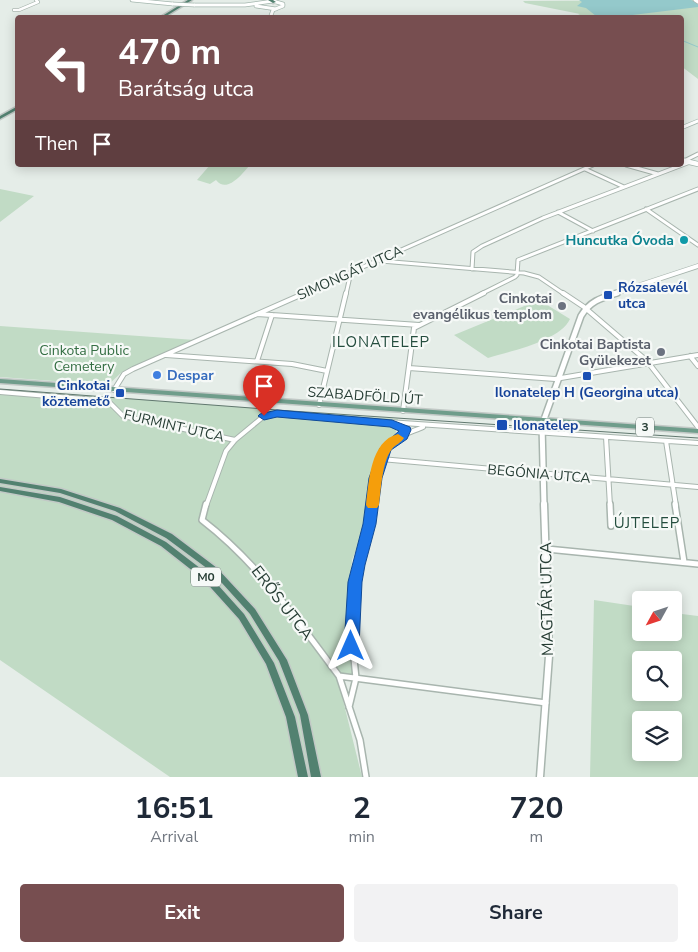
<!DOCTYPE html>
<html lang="en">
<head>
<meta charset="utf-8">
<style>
	body { margin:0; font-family:"Nunito Sans",sans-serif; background:#f2f2f3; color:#1f2937; height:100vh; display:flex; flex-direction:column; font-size:19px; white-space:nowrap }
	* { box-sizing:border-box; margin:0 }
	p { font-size:16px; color:#747a83 }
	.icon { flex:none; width:28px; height:28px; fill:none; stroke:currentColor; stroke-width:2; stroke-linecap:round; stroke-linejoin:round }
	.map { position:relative; height:777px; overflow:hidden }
	.panel { display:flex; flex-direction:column; background:#fff; flex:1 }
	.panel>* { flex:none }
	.guide { position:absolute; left:15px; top:15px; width:669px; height:152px; border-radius:5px; box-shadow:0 2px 12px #0003; background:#774e50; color:#fff; overflow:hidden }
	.needle { width:32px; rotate:230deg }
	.tools { position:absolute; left:632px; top:591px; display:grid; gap:10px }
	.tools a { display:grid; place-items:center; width:50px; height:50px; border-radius:5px; background:#fff; box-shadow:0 2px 12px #0003; font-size:25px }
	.pin { position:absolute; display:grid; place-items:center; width:42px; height:42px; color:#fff; margin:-51px -21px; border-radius:50% 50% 50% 0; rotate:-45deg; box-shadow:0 0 5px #0007 }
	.pin .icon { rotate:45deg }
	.me { position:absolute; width:55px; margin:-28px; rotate:0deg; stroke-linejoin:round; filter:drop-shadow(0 0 4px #0008) }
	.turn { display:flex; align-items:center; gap:18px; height:105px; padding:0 20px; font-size:22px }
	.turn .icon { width:65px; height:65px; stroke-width:2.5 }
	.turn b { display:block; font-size:35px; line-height:42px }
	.then { display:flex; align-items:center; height:48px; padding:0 20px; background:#0003; gap:10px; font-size:19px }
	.eta { display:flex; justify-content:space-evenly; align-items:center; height:85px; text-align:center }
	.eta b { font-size:30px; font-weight:700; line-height:35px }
	.primary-button { display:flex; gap:10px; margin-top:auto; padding:10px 20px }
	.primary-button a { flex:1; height:58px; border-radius:5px; background:#774e50; color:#fff; font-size:20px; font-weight:700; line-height:58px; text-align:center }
	.primary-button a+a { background:#f2f2f3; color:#1f2937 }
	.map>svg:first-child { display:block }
	.green { fill:#c1dbc5; fill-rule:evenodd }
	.water { fill:#94c9cb }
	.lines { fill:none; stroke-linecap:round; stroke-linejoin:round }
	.stream { stroke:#94c9cb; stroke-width:1 }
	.minor-far3-casing { stroke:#a8b5ae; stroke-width:4 }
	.minor-far2-casing { stroke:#a8b5ae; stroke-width:5 }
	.minor-far1-casing { stroke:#a8b5ae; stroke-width:6 }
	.minor-casing { stroke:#a8b5ae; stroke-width:8 }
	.tertiary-far3-casing { stroke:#a8b5ae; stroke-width:4.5 }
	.tertiary-far2-casing { stroke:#a8b5ae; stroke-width:5.5 }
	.tertiary-far1-casing { stroke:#a8b5ae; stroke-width:8 }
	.tertiary-casing { stroke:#a8b5ae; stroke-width:9 }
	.secondary-far1-casing { stroke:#a5b7af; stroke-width:4.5 }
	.secondary-casing { stroke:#a5b7af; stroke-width:6 }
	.primary-casing { stroke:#c2c9c6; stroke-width:3 }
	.trunk-casing { stroke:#c2c9c6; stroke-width:3 }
	.minor-far3 { stroke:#fff; stroke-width:2.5 }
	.minor-far2 { stroke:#fff; stroke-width:3 }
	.minor-far1 { stroke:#fff; stroke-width:4 }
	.minor { stroke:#fff; stroke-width:5 }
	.tertiary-far3 { stroke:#fff; stroke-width:3 }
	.tertiary-far2 { stroke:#fff; stroke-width:4 }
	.tertiary-far1 { stroke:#fff; stroke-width:5 }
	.tertiary { stroke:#fff; stroke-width:6 }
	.secondary-far1 { stroke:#fff; stroke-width:3 }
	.secondary { stroke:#fff; stroke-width:4.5 }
	.primary { fill:#6f9d8b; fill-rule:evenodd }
	.trunk { fill:#528170; fill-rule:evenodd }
	.tram { stroke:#61786f; stroke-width:1 }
	.secondary-bridge-casing { stroke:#a5b7af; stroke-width:4.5; stroke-linecap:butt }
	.secondary-bridge { stroke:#fff; stroke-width:3 }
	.route { fill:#1a73e8; stroke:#114b97 }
	.slow { fill:#f59e0b }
	.culture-dot { fill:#0f9aa8; stroke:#f6f9f7; stroke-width:2 }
	.transit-dot { fill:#1a4fb4; stroke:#f6f9f7; stroke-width:2 }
	.worship-dot { fill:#6b7280; stroke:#f6f9f7; stroke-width:2 }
	.shop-dot { fill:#3f7fe0; stroke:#f6f9f7; stroke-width:2 }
	.labels { text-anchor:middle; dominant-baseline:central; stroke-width:4.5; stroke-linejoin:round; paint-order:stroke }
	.shield { fill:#f6f9f7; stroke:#64756e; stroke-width:1 }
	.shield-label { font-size:12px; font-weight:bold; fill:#263d34 }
	.culture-label { font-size:14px; font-weight:bold; fill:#0d838f; stroke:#f6f9f7; text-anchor:end }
	.street-label { font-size:14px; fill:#263d34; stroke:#f6f9f7 }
	.transit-label { font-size:14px; font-weight:bold; fill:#164399; stroke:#f6f9f7; text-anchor:start }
	.worship-label { font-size:14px; font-weight:bold; fill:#5b616d; stroke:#f6f9f7; text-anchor:end }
	.park-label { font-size:14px; fill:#356f44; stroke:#f6f9f7 }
	.shop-label { font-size:14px; font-weight:bold; fill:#366cbe; stroke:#f6f9f7; text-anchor:start }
	.neighbourhood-label { font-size:15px; letter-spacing:1px; fill:#244d3e; stroke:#f6f9f7 }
	.near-street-label { font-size:16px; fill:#263d34; stroke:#f6f9f7 }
</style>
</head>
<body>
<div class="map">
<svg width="698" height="777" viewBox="0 0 698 777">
	<rect width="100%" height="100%" fill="#e5ede8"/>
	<path class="green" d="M 698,0 L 698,79 L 681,66 L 681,18 L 574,17 L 580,14 L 525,3 L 523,1 Z
		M 210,165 L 250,165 C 242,174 227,194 216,180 L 210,184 L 197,180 Z
		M 0,189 L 34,196 L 0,222 Z
		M 539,300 L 570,319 C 560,341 511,351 488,358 L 454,335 Z
		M 0,326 L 195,340 L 122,372 L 108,385 L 0,377 Z
		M 0,389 L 398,419 L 395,437 L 383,446 L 378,459 L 372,478 L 369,513 L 363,534 L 352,560 L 346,642 L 354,679 L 338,680 L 362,777 L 170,777 L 0,660 Z
		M 594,600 L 641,607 L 641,632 L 674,632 L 674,613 L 698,616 L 698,777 L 590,777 ZM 641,660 L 674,660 L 674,692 L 641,692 ZM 641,720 L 674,720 L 674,752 L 641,752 Z"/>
	<path class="water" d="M 579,0 L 691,0 L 698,3 L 698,7 L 608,18 L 596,16 L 586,8 L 577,6 L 582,2 Z"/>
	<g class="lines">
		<path class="stream" d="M 681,40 L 698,47"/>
		<g class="minor-far3-casing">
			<path id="minor-far3" d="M 14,10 L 19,10 L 38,2 L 36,0"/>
		</g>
		<g class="minor-far2-casing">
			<path id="minor-far2" d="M 684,161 L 698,154
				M 626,165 L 658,174
				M 585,169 L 624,187
				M 646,209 L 698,245
				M 558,212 L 593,231
				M 381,261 L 524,273 L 539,277 L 564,294
				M 472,269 L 473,252 L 482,246 L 543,218 L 690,162
				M 302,294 L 593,165
				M 346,294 L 351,272
				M 481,294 L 515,277 L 517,275 L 518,260 L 698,189"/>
		</g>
		<g class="minor-far1-casing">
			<path id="minor-far1" d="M 563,293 L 584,307 L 647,361 L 698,427
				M 257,314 L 419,325
				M 166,355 L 292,364 L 327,371
				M 690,356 L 698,366
				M 257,361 L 272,315
				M 409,368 L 555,379 L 698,355
				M 114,390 L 124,374 L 133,369 L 305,293
				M 0,392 L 108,401 L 123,416 L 235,440
				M 319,405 L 346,293
				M 403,411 L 414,328 L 484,293
				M 398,425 L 406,430 L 403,436
				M 606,437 L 610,506
				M 666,441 L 676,506
				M 381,459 L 698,487
				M 206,506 L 226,451 L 235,440 L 264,416 L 270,414 L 698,443
				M 372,506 C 375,489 377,463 386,448 C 393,437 412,432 423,427"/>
		</g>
		<g class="minor-casing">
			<path id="minor" d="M 206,504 L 202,520 C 258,563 297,620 339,676 L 546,703
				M 610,504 L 611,526
				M 675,504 L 684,562
				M 547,549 L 698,564
				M 339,676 L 360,740 L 366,777
				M 349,707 L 356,678 L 351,630 L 355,582 L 370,524 L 373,504"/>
		</g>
		<g class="tertiary-far3-casing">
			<path id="tertiary-far3" d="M 695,0 L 698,2"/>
		</g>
		<g class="tertiary-far2-casing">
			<path id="tertiary-far2" d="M 613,294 L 698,266"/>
		</g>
		<g class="tertiary-far1-casing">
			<path id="tertiary-far1" d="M 544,506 L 542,425 L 581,316 C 590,301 601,298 617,293"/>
		</g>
		<g class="tertiary-casing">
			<path id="tertiary" d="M 540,777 L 549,656 L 544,504"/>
		</g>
		<g class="secondary-far1-casing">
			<path id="secondary-far1" d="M 132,0 L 173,4
				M 194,5 L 245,5 L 273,1 L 283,4 L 283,6 L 273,10 L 270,18
				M 256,6 L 276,9
				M 681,128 L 698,121"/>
		</g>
		<g class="secondary-casing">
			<path id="secondary" d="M 681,160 L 698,164"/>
		</g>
		<g class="primary-casing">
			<path id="primary" d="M 0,379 L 698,429 L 698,433 L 0,383 Z"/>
		</g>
		<g class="trunk-casing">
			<path id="trunk" d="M 188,0 L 192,0 L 163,18 L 159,18 Z
				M 268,0 L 273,0 L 276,2 L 273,3 Z
				M 18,106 L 18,109 L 0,119 L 0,116 Z
				M 0,479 L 61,489 L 120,508 L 172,534 L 217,568 L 255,609 L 287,660 L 308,715 L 321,777 L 311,777 L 300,715 L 279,661 L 250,614 L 212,572 L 166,538 L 115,511 L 60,493 L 0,483 Z
				M 0,487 L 60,497 L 117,516 L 166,542 L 209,575 L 244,614 L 274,663 L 295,717 L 308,777 L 298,777 L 286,717 L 266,664 L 239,619 L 203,579 L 161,546 L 112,520 L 59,502 L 0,491 Z"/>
		</g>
		<use href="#minor-far3" class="minor-far3"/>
		<use href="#minor-far2" class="minor-far2"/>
		<use href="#minor-far1" class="minor-far1"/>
		<use href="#minor" class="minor"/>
		<use href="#tertiary-far3" class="tertiary-far3"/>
		<use href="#tertiary-far2" class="tertiary-far2"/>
		<use href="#tertiary-far1" class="tertiary-far1"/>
		<use href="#tertiary" class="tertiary"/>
		<use href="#secondary-far1" class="secondary-far1"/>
		<use href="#secondary" class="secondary"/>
		<use href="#primary" class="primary"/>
		<use href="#trunk" class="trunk"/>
		<path class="tram" d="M 0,389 L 291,411 L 698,438"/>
		<g class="secondary-bridge-casing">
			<path id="secondary-bridge" d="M 173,4 L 194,5"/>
		</g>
		<use href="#secondary-bridge" class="secondary-bridge"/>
	</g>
	<path class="route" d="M 277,410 L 392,420 L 410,427 L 411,430 L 407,439 L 391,450 L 382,478 L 376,524 L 365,565 L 362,582 L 359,646 L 357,650 L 351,652 L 346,650 L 344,646 L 348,582 L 363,524 L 369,478 L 380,448 L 399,431 L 390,427 L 277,417 L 264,420 L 258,416 L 260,414 Z"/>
	<path class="slow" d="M 398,434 L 404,438 C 401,443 395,445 392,449 C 382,461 381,490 379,505 L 377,508 L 368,508 L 366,505 C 369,482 370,441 398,434 Z"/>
	<circle class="culture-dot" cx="684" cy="240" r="5"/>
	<g class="transit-dot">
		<rect x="603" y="290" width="10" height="10" rx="2.5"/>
		<rect x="582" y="371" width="10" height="10" rx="2.5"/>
		<rect x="115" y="388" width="10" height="10" rx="2.5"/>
		<rect x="496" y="419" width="12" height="12" rx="2.5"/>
	</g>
	<g class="worship-dot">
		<circle cx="562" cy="306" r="5"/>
		<circle cx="661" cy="352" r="5"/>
	</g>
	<circle class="shop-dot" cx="157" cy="375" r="5"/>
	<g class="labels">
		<g class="shield">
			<rect x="636" y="417.5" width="18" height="19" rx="4"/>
			<rect x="191" y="567.5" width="30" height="19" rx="4"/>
		</g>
		<g class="shield-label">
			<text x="645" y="427">3</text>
			<text x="206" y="577">M0</text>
		</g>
		<g class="culture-label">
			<text x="674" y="240">Huncutka Óvoda</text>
		</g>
		<g class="street-label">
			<text transform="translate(350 273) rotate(-24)">SIMONGÁT UTCA</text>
			<text transform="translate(365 396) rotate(4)">SZABADFÖLD ÚT</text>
			<text transform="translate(174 426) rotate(13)">FURMINT UTCA</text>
			<text transform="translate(539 474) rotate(5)">BEGÓNIA UTCA</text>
		</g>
		<g class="transit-label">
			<text x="618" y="287">Rózsalevél<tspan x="618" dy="16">utca</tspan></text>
			<text x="110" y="385" text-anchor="end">Cinkotai<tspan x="110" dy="16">köztemető</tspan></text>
			<text x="587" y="392" text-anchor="middle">Ilonatelep H (Georgina utca)</text>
			<text x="513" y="425">Ilonatelep</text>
		</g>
		<g class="worship-label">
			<text x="552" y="298">Cinkotai<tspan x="552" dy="16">evangélikus templom</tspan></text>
			<text x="651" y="344">Cinkotai Baptista<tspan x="651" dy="16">Gyülekezet</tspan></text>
		</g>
		<g class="park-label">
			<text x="84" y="350">Cinkota Public<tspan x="84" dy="16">Cemetery</tspan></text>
		</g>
		<g class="shop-label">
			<text x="167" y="375">Despar</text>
		</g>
		<g class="neighbourhood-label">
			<text x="381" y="342">ILONATELEP</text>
			<text x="647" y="523">ÚJTELEP</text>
		</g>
		<g class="near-street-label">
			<text transform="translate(547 599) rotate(-91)">MAGTÁR UTCA</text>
			<text transform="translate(282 603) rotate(52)">ERŐS UTCA</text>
		</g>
	</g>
</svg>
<div class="tools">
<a><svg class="needle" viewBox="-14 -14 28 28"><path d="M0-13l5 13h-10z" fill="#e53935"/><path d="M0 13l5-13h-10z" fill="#747a83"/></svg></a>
<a><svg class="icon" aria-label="search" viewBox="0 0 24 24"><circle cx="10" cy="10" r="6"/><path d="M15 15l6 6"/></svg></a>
<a><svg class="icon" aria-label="layers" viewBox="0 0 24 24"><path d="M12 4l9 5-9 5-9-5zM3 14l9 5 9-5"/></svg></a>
</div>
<div class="pin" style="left:264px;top:416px;background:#d93025"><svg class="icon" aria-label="arrive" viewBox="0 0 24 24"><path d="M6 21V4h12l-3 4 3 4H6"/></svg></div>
<svg class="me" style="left:351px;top:646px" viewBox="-20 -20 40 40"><path d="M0-17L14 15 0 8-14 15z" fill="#1a73e8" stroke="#fff" stroke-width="4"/></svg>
<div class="guide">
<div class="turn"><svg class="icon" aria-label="left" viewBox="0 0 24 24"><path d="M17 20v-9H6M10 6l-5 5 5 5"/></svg><div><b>470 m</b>Barátság utca</div></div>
<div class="then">Then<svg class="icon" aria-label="arrive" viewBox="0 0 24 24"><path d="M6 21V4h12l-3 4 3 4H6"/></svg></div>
</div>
</div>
<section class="panel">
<div class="eta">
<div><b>16:51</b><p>Arrival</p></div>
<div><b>2</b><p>min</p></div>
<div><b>720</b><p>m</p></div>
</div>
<div class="primary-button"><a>Exit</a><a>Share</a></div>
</section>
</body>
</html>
